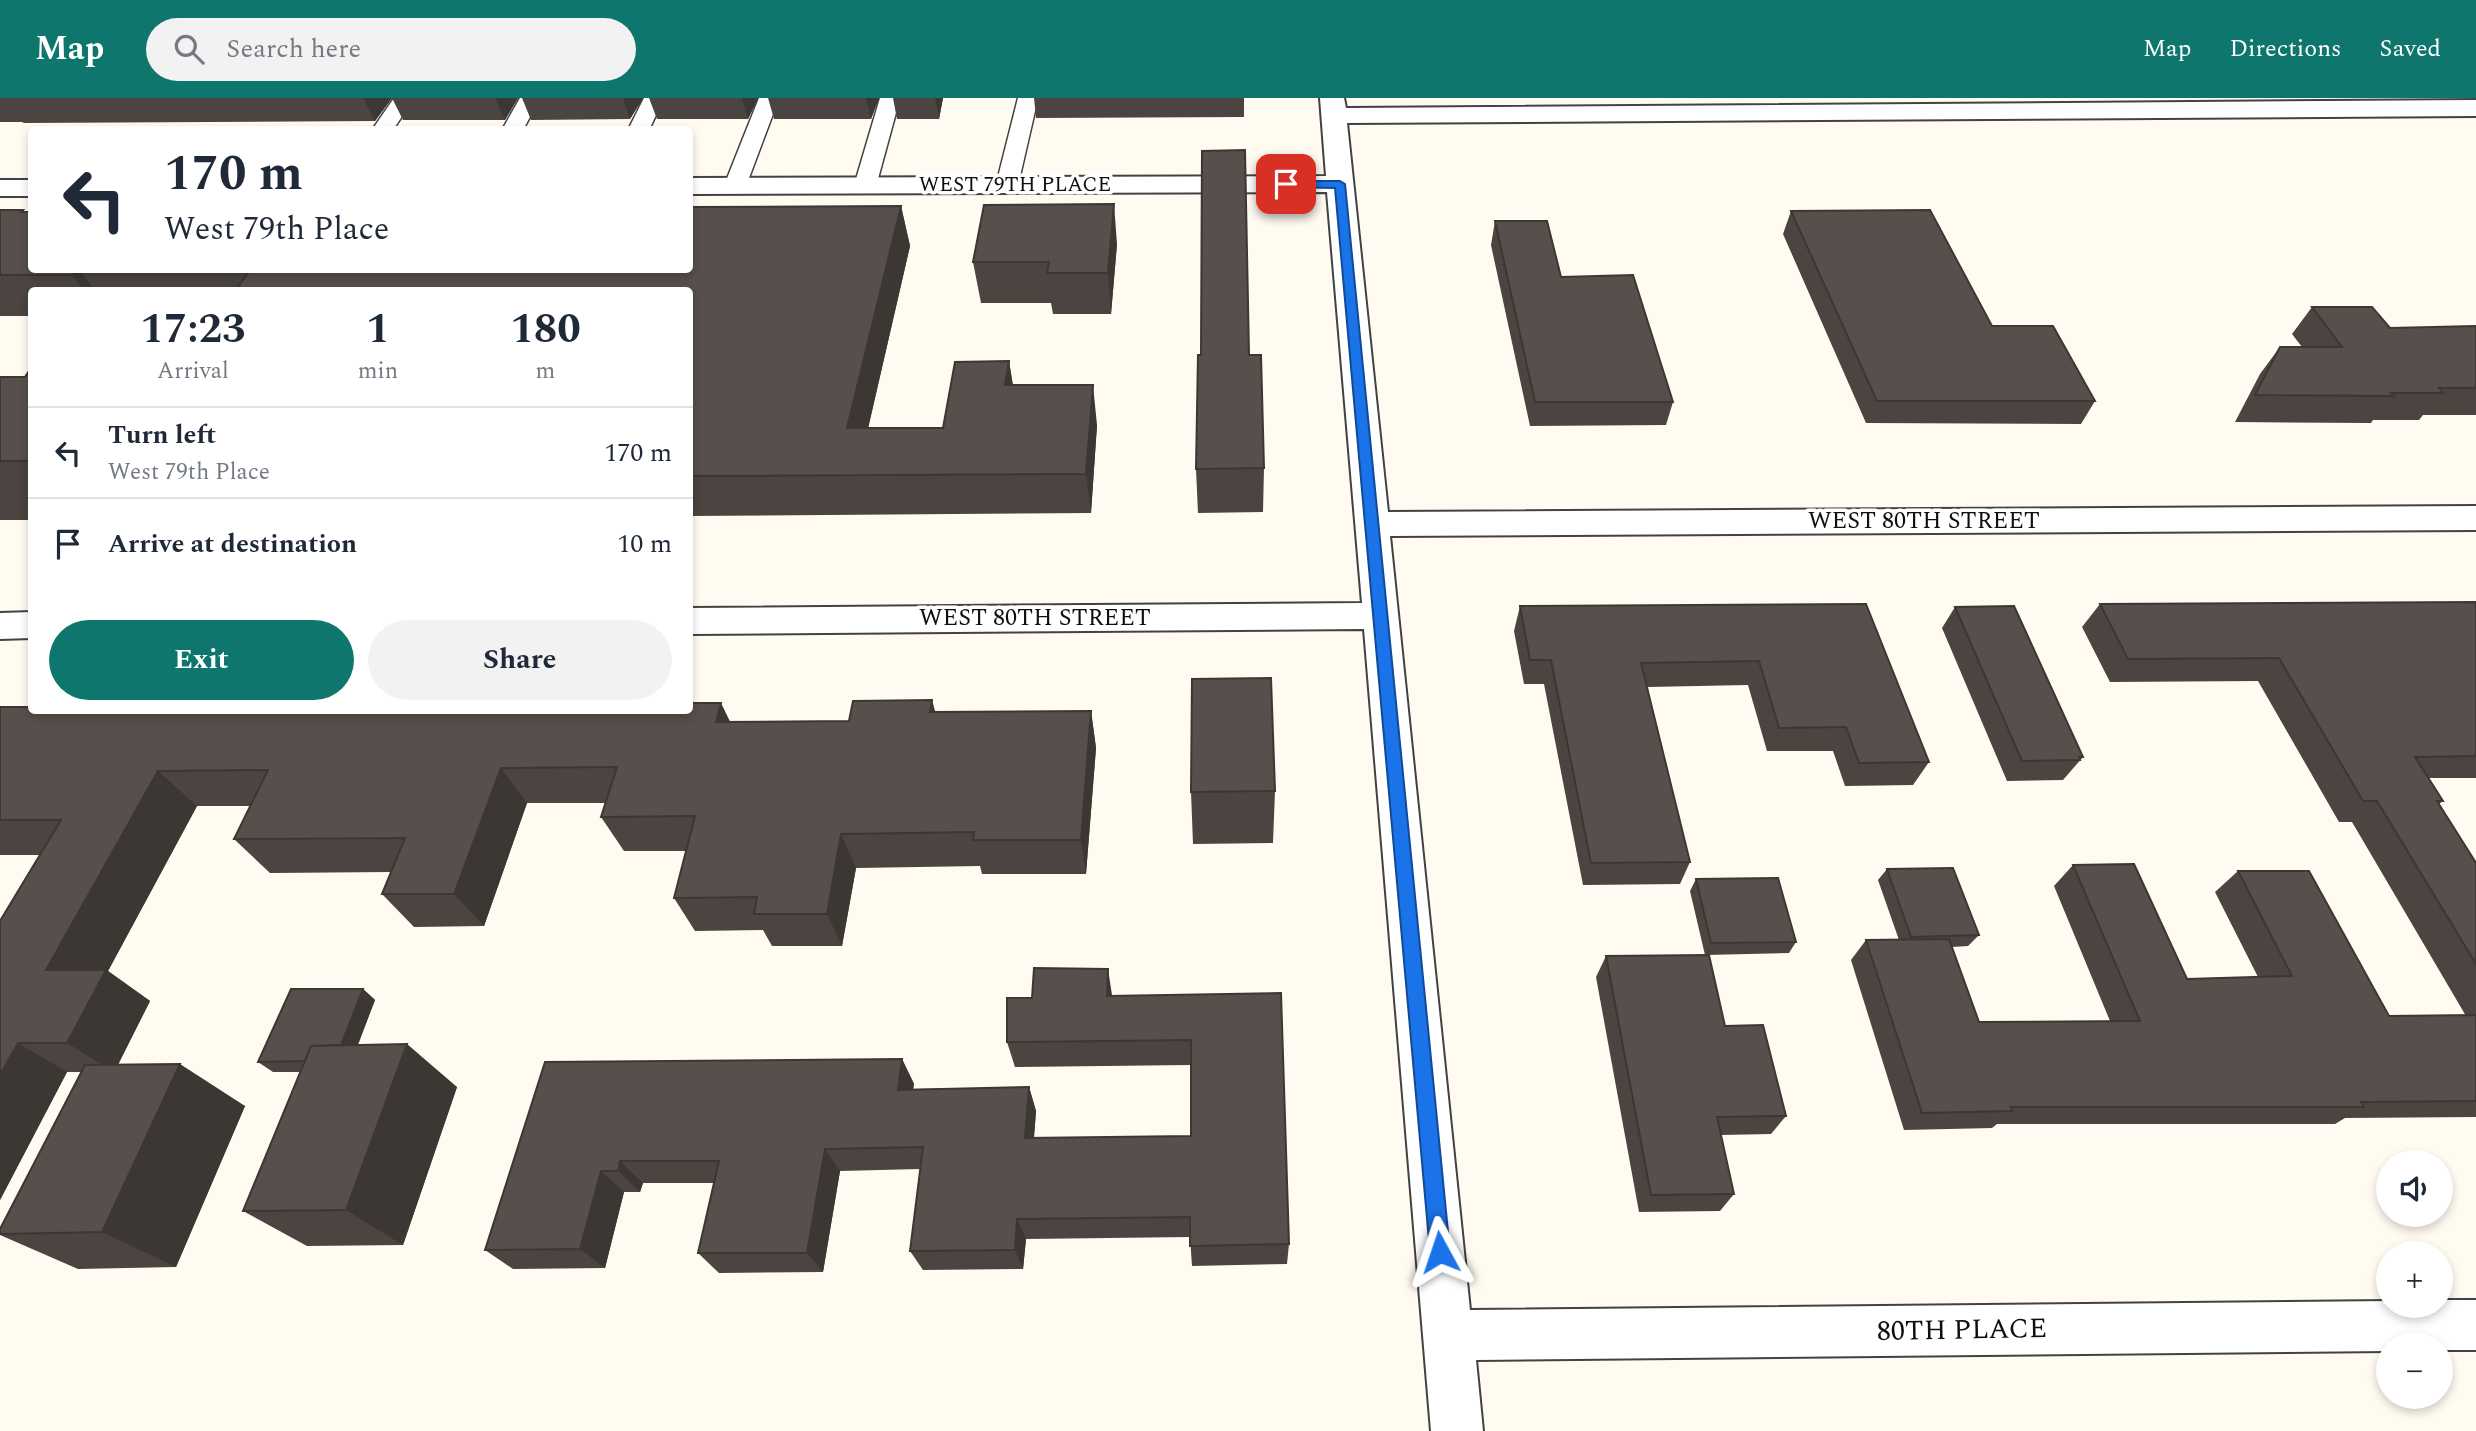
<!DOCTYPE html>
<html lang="en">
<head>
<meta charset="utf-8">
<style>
	body { margin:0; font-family:Spectral,serif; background:#f2f2f3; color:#1f2937; height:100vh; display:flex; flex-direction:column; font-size:26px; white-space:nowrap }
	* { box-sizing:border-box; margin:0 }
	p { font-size:23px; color:#747a83 }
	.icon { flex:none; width:38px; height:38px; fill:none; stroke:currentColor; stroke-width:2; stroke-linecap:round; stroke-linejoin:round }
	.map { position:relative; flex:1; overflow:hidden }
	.panel { position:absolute; left:28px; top:189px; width:665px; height:427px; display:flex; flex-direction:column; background:#fff; border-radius:7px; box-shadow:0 4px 10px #0003 }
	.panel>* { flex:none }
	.hud { position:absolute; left:28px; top:28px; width:665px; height:147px; border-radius:7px; box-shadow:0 4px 10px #0003; background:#fff; color:#1f2937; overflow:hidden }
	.tools { position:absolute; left:2376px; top:1052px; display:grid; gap:14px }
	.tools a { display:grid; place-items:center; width:77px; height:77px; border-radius:50%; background:#fff; box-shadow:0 4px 10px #0003; font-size:35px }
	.pin { position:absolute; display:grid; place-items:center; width:60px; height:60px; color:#fff; margin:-30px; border-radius:14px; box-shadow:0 4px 10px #0006 }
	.me { position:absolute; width:77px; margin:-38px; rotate:355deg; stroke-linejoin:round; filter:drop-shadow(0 0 5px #0008) }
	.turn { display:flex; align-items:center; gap:24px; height:147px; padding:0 21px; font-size:32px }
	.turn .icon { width:91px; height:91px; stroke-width:2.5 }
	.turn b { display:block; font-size:49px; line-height:60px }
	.eta { display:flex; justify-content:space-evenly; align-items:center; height:119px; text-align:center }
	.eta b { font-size:42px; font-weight:700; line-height:49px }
	.action { display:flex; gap:14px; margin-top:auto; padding:14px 21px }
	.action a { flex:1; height:80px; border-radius:42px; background:#0f766e; color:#fff; font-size:28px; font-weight:700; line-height:80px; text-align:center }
	.action a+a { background:#f2f2f3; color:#1f2937 }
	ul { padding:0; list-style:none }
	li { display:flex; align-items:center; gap:21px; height:91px; padding:0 21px; border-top:2px solid #e0e1e3 }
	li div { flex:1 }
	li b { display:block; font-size:26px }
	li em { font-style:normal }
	header { display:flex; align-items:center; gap:42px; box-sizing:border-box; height:98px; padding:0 35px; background:#0f766e; color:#fff }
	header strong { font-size:33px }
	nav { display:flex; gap:38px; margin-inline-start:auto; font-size:24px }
	.search { width:490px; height:63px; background:#f2f2f3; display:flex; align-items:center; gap:18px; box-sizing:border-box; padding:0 24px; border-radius:38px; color:#747a83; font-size:26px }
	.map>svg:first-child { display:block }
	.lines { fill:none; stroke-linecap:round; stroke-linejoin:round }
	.lane-casing { stroke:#424242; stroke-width:3 }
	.street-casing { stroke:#424242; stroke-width:4 }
	.lane { fill:#fff; fill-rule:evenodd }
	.street { fill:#fff; fill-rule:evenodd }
	.wall { fill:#4b4440 }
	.shaded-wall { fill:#3d3734 }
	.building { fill:#574f4b; stroke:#3d3734; stroke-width:2 }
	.route { fill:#1a73e8; stroke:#114b97; stroke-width:2 }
	.labels { text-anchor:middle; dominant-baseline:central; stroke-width:7; stroke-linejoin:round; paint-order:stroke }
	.far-street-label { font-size:21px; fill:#0f0f0f; stroke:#fff }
	.street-label { font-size:24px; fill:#0f0f0f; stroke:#fff }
	.near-street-label { font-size:28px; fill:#0f0f0f; stroke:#fff }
</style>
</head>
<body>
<header>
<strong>Map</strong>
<div class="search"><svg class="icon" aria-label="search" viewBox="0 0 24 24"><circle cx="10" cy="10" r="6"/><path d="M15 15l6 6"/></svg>Search here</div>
<nav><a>Map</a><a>Directions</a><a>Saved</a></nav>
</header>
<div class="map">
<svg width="2476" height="1333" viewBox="0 0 2476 1333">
	<rect width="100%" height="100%" fill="#fffbf1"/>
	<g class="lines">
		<g class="lane-casing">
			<path id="lane" d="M 394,0 L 414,0 L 393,32 L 372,32 Z
				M 520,0 L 540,0 L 523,32 L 502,32 Z
				M 644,0 L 664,0 L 649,32 L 628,32 Z
				M 759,0 L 779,0 L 746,88 L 743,93 L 727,93 L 724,88 Z
				M 880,0 L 900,0 L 876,88 L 865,95 L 854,88 Z
				M 1018,0 L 1038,0 L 1018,87 L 1007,94 L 996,87 Z"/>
		</g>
		<g class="street-casing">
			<path id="street" d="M 1320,0 L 1344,0 L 1346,10 L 2476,2 L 2476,18 L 1347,25 L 1388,414 L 2476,408 L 2476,432 L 1390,438 L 1470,1212 L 2389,1203 L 2389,1208 L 2441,1208 L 2441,1202 L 2476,1202 L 2476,1252 L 2441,1252 L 2441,1246 L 2389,1246 L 2389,1253 L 1476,1262 L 1483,1333 L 1431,1333 L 1364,531 L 690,536 L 690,510 L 1362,505 L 1327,94 L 690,96 L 690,80 L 1326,78 Z
				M 0,82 L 32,82 L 32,98 L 0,98 Z
				M 32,514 L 32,540 L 0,541 L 0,515 Z"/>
		</g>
		<use href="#lane" class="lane"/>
		<use href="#street" class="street"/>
	</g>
	<path class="wall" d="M 0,0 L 518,0 L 505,22 L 403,22 L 392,0 L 375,23 L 24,25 L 22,24 L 0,24 Z
		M 522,0 L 643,0 L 630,21 L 531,22 Z
		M 649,0 L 758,0 L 748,21 L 657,21 Z
		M 768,0 L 879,0 L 871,21 L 774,21 Z
		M 893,0 L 943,0 L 939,21 L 897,21 Z
		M 1034,0 L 1244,0 L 1244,19 L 1036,20 Z
		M 901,108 L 910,148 L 868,330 L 943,330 L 1009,263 L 1013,287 L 1097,327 L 1091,415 L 690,418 L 690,192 L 32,192 L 32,218 L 0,218 L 0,112 L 23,112 L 25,114 L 32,172 L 690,172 Z
		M 1791,113 L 1992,228 L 2095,303 L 2081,326 L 1866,325 L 1783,136 Z
		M 1495,123 L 1561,179 L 1673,304 L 1666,327 L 1530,328 L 1491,147 Z
		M 1117,146 L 1111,216 L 1053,216 L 1051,205 L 981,205 L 973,164 Z
		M 2312,209 L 2390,230 L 2476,228 L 2476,317 L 2423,317 L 2419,322 L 2373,322 L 2371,325 L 2235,324 L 2260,276 L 2280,249 L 2302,249 L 2292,236 Z
		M 1201,257 L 1249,257 L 1264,370 L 1263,414 L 1198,415 L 1196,371 Z
		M 32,273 L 32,422 L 0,422 L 0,279 L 25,279 Z
		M 2476,504 L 2476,680 L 2428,680 L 2443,703 L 2439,706 L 2476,765 L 2476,1019 L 2345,1020 L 2335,1026 L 1997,1026 L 1992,1030 L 1904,1032 L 1851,862 L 1866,842 L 1899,842 L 1878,782 L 1887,771 L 1979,837 L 1968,848 L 1952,849 L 1979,924 L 2110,923 L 2054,788 L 2073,767 L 2187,881 L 2258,879 L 2215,794 L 2238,773 L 2389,918 L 2466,918 L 2352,724 L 2339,724 L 2258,583 L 2110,584 L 2082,529 L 2100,506 Z
		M 1866,506 L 1929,664 L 1913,687 L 1845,688 L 1833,653 L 1767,653 L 1748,587 L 1647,589 L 1690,764 L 1680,786 L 1583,787 L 1544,586 L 1524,586 L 1514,533 L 1520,508 Z
		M 1955,509 L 2083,659 L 2063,682 L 2007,683 L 1942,530 Z
		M 0,609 L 731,624 L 849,623 L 935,614 L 1091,613 L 1096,650 L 1086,776 L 982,776 L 980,768 L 856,770 L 842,848 L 772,848 L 763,832 L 695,833 L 674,800 L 686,753 L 624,753 L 601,719 L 605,705 L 527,705 L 484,828 L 414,829 L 382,796 L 391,774 L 270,775 L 234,741 L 250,708 L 197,708 L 108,873 L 150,903 L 118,967 L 245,1008 L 176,1169 L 78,1171 L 0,1137 L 0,1131 L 81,974 L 67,974 L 0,1102 L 40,757 L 0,757 Z
		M 1275,693 L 1273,745 L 1193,746 L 1191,694 Z
		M 1696,781 L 1796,844 L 1789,855 L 1705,857 L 1690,793 Z
		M 1606,858 L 1786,1018 L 1771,1036 L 1721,1037 L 1734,1096 L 1720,1113 L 1639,1114 L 1596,879 Z
		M 363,891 L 375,902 L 358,947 L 457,989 L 403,1147 L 307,1148 L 243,1113 L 301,974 L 273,974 L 258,964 Z
		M 1281,895 L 1289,1146 L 1287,1166 L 1192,1168 L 1190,1139 L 1026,1141 L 1023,1171 L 923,1172 L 910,1153 L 920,1071 L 840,1073 L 823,1174 L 719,1175 L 698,1155 L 714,1085 L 643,1085 L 640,1094 L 624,1094 L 605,1170 L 513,1171 L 485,1152 L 545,964 L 902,961 L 914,986 L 913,991 L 1029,989 L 1036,1013 L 1034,1040 L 1191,1038 L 1191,967 L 1015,969 L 1007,944 L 1112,898 Z"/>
	<path class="shaded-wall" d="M 363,0 L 392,0 L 375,23 Z
		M 495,0 L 518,0 L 505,22 Z
		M 623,0 L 643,0 L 630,21 Z
		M 742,0 L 758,0 L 748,21 Z
		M 866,0 L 879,0 L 871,21 Z
		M 935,0 L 943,0 L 939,21 Z
		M 1114,106 L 1117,146 L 1111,216 L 1108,175 Z
		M 901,108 L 910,148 L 859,370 L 847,330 Z
		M 76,172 L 79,172 L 95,192 L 84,192 L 72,177 Z
		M 1009,263 L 1015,303 L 1005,287 Z
		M 1093,287 L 1097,327 L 1091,415 L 1086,376 Z
		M 932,602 L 942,638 L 930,614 Z
		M 721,605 L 739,642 L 716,624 Z
		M 1091,613 L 1096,650 L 1086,776 L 1081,742 Z
		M 501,670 L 527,705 L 484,828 L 454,796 Z
		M 158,673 L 197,708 L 108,873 L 150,903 L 114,974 L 67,945 L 46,872 Z
		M 841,736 L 856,770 L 842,848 L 827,816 Z
		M 1108,871 L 1112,897 L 1111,924 L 1107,898 Z
		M 363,891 L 375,902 L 347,973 L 334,963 Z
		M 18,945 L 67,974 L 0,1102 L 0,977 Z
		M 407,946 L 457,989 L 403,1147 L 346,1112 Z
		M 902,961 L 914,986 L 910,1015 L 898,992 Z
		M 180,966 L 245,1008 L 176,1169 L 102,1134 Z
		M 1029,989 L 1036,1013 L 1032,1062 L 1025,1040 Z
		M 825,1051 L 840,1073 L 823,1174 L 807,1155 Z
		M 620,1063 L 643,1085 L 640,1094 L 618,1073 Z
		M 601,1073 L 624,1094 L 605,1170 L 580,1151 Z
		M 1017,1121 L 1026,1141 L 1023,1171 L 1015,1152 Z"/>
	<path class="building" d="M 1245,52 L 1249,257 L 1261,257 L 1264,370 L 1196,371 L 1198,257 L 1201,257 L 1202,53 Z
		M 1114,106 L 1108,175 L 1047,175 L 1049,164 L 973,164 L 984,107 Z
		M 901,108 L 847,330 L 943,330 L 955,264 L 1009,263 L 1005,287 L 1093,287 L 1086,376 L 690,378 L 690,192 L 236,192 L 250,172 L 690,172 L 690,109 Z
		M 0,112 L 23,112 L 21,114 L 32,114 L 32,172 L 76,172 L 72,177 L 0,177 Z
		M 1930,112 L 1992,228 L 2053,228 L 2095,303 L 1877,303 L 1791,113 Z
		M 1495,123 L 1547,123 L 1561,179 L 1633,177 L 1673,304 L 1535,304 Z
		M 2312,209 L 2372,209 L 2390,230 L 2476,228 L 2476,290 L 2439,290 L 2443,295 L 2391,295 L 2394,298 L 2255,297 L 2280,249 L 2342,249 Z
		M 29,273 L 32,273 L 32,363 L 0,363 L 0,279 L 25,279 Z
		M 2476,504 L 2476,658 L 2415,659 L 2443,703 L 2437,703 L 2476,765 L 2476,866 L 2377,703 L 2363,703 L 2279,560 L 2128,561 L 2100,506 Z
		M 1866,506 L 1929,664 L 1859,665 L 1846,629 L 1779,630 L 1759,563 L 1641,565 L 1690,764 L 1591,765 L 1551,562 L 1530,562 L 1520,508 Z
		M 2014,508 L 2083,659 L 2079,659 L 2080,662 L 2022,663 L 1955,509 Z
		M 1271,580 L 1275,693 L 1191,694 L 1192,581 Z
		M 932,602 L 930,614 L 1091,613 L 1081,742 L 973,742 L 974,734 L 841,736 L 827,816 L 754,816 L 757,799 L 674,800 L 695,718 L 601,719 L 617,669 L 501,670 L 454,796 L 382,796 L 405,740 L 234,741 L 268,672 L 158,673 L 46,872 L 106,872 L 67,945 L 18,945 L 0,977 L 0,823 L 61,722 L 0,722 L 0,609 L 32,609 L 32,612 L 690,612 L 690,605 L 721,605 L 716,624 L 849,623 L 853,603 Z
		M 2134,766 L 2187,881 L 2292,878 L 2238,773 L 2309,773 L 2389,918 L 2476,917 L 2476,1003 L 2361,1004 L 2364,1009 L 2011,1009 L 2012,1013 L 1922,1015 L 1866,842 L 1949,841 L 1979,924 L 2140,923 L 2073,767 Z
		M 1953,770 L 1979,837 L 1911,839 L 1887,771 Z
		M 1778,780 L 1796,844 L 1711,845 L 1696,781 Z
		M 1709,857 L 1725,928 L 1763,927 L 1786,1018 L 1717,1019 L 1734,1096 L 1651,1097 L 1606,858 Z
		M 1034,870 L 1108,871 L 1107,898 L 1281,895 L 1289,1146 L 1190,1148 L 1190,1119 L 1017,1121 L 1015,1152 L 910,1153 L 923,1049 L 825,1051 L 807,1155 L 698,1155 L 719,1063 L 620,1063 L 618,1073 L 601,1073 L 580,1151 L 485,1152 L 545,964 L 902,961 L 898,992 L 1029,989 L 1025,1040 L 1191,1038 L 1191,942 L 1007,944 L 1007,900 L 1032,900 Z
		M 291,891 L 363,891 L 341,947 L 311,948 L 305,963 L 258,964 Z
		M 407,946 L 346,1112 L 243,1113 L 311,948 Z
		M 180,966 L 102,1134 L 0,1136 L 0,1131 L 85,967 Z"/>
	<path class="route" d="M 1340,83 L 1345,86 L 1450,1154 L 1447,1161 L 1440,1164 L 1433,1161 L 1430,1154 L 1335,90 L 1286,89 L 1281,86 L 1286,83 Z"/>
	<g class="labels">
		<g class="far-street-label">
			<text x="1015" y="87">WEST 79TH PLACE</text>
		</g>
		<g class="street-label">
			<text x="1924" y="423">WEST 80TH STREET</text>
			<text x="1035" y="520">WEST 80TH STREET</text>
		</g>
		<g class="near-street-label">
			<text transform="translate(1962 1232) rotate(-1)">80TH PLACE</text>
		</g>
	</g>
</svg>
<div class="tools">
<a><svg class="icon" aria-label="sound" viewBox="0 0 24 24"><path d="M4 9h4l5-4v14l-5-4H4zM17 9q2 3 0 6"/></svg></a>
<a>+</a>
<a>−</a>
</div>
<div class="pin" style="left:1286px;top:86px;background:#d93025"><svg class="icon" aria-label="arrive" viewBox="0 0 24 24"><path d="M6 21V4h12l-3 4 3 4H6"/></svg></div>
<svg class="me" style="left:1440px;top:1154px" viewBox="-20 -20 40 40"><path d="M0-17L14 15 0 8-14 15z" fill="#1a73e8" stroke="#fff" stroke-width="4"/></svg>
<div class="hud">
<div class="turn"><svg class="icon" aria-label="left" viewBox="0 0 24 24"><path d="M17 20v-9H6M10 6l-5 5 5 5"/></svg><div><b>170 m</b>West 79th Place</div></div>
</div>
<section class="panel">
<div class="eta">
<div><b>17:23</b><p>Arrival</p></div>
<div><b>1</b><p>min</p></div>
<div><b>180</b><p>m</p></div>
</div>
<ul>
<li><svg class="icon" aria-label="left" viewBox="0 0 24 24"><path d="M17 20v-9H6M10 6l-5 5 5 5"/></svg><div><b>Turn left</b><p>West 79th Place</p></div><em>170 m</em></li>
<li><svg class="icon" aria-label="arrive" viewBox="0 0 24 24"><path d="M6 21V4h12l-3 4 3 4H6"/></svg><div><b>Arrive at destination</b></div><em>10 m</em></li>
</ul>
<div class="action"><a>Exit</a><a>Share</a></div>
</section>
</div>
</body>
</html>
